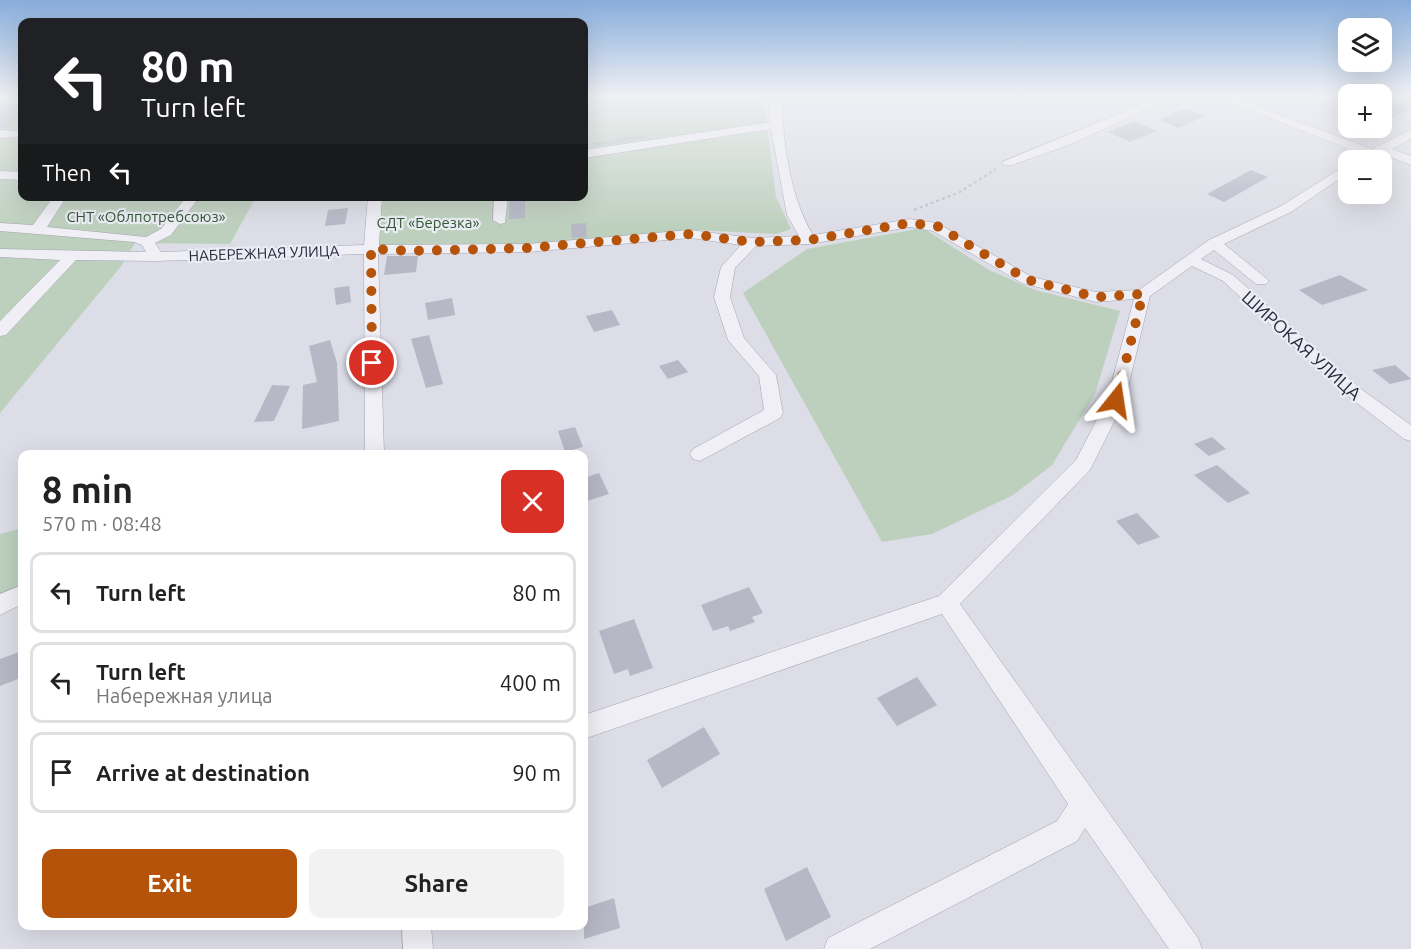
<!DOCTYPE html>
<html lang="en">
<head>
<meta charset="utf-8">
<style>
	body { margin:0; font-family:Ubuntu,sans-serif; background:#f2f2f2; color:#222; height:100vh; display:flex; flex-direction:column; font-size:22px; white-space:nowrap }
	* { box-sizing:border-box; margin:0 }
	p { font-size:20px; color:#767676 }
	.icon { flex:none; width:33px; height:33px; fill:none; stroke:currentColor; stroke-width:2; stroke-linecap:round; stroke-linejoin:round }
	.map { position:relative; flex:1; overflow:hidden }
	.sheet { position:absolute; left:18px; top:450px; width:570px; height:480px; display:flex; flex-direction:column; background:#fff; border-radius:12px; box-shadow:0 6px 24px #0002 }
	.sheet>* { flex:none }
	.banner { position:absolute; left:18px; top:18px; width:570px; height:183px; border-radius:12px; box-shadow:0 6px 24px #0002; background:#202124; color:#fff; overflow:hidden }
	.controls { position:absolute; left:1338px; top:18px; display:grid; gap:12px }
	.controls a { display:grid; place-items:center; width:54px; height:54px; border-radius:12px; background:#fff; box-shadow:0 6px 24px #0002; font-size:30px }
	.pin { position:absolute; display:grid; place-items:center; width:51px; height:51px; color:#fff; margin:-26px; border:3px solid #fff; border-radius:50%; box-shadow:0 2px 6px #0007 }
	.me { position:absolute; width:66px; margin:-33px; rotate:15deg; stroke-linejoin:round; filter:drop-shadow(0 0 4px #0008) }
	.turn { display:flex; align-items:center; gap:21px; height:126px; padding:0 24px; font-size:27px }
	.turn .icon { width:78px; height:78px; stroke-width:2.5 }
	.turn b { display:block; font-size:42px; line-height:51px }
	.then { display:flex; align-items:center; height:57px; padding:0 24px; background:#0003; gap:12px; font-size:22px }
	.round { display:grid; place-items:center; flex:none; width:63px; height:63px; border-radius:12px; background:#f2f2f2 }
	.head { display:flex; align-items:center; justify-content:space-between; height:102px; padding:0 24px }
	h1 { font-size:36px; font-weight:600; line-height:45px }
	.primary-button { display:flex; gap:12px; margin-top:auto; padding:12px 24px }
	.primary-button a { flex:1; height:69px; border-radius:12px; background:#b45309; color:#fff; font-size:24px; font-weight:600; line-height:69px; text-align:center }
	.primary-button a+a { background:#f2f2f2; color:#222 }
	ul { padding:0; list-style:none }
	li { display:flex; align-items:center; gap:18px; height:81px; margin:0 12px 9px; padding:0 12px; border:3px solid #e0e0e0; border-radius:12px }
	li div { flex:1 }
	li b { display:block; font-size:22px }
	li em { font-style:normal }
	.map>svg:first-child { display:block }
	.green { fill:#bdd0bd }
	.building { fill:#b6b8c6 }
	.lines { fill:none; stroke-linecap:round; stroke-linejoin:round }
	.minor-casing { stroke:#a2a3b0; stroke-width:1 }
	.path { stroke:#bbbbc5; stroke-width:2; stroke-dasharray:3 3; stroke-linecap:butt }
	.minor { fill:#efeff5; fill-rule:evenodd }
	.route { stroke:#b45309; stroke-width:10; stroke-dasharray:0 18 }
	.labels { text-anchor:middle; dominant-baseline:central; stroke-width:4.5; stroke-linejoin:round; paint-order:stroke }
	.far-park-label { font-size:15px; fill:#335836; stroke:#ebedf4 }
	.far-street-label { font-size:15px; fill:#26283c; stroke:#ebedf4 }
	.street-label { font-size:18px; fill:#26283c; stroke:#ebedf4 }
</style>
</head>
<body>
<div class="map">
<svg width="1411" height="949" viewBox="0 0 1411 949">
	<rect width="100%" height="100%" fill="#dcdde6"/>
	<path class="green" d="M 0,95 L 22,95 L 22,196 L 256,197 L 230,244 L 135,243 L 122,265 L 0,413 Z
		M 584,95 L 763,95 L 776,197 L 791,229 L 776,234 L 696,230 L 517,246 L 372,249 L 375,197 L 584,196 Z
		M 923,228 L 989,270 L 1035,290 L 1120,311 L 1095,394 L 1052,465 L 1013,495 L 932,534 L 882,542 L 743,293 L 807,249 Z
		M 22,528 L 22,588 L 0,600 L 0,534 Z"/>
	<path class="building" d="M 1382,95 L 1411,95 L 1411,108 L 1389,120 L 1382,117 Z
		M 8,105 L 22,105 L 22,116 L 5,128 L 0,128 L 0,109 Z
		M 1184,108 L 1205,116 L 1179,128 L 1159,120 Z
		M 1134,121 L 1157,131 L 1130,142 L 1108,132 Z
		M 648,135 L 649,138 L 594,146 L 593,143 L 616,141 L 616,138 Z
		M 1251,170 L 1268,177 L 1224,202 L 1207,194 Z
		M 510,196 L 525,196 L 525,218 L 509,219 Z
		M 348,208 L 345,224 L 325,226 L 328,210 Z
		M 586,223 L 587,237 L 572,238 L 571,224 Z
		M 387,256 L 418,256 L 416,272 L 384,275 Z
		M 1340,275 L 1368,290 L 1322,305 L 1299,290 Z
		M 349,286 L 351,302 L 336,305 L 334,288 Z
		M 452,298 L 455,315 L 428,320 L 425,303 Z
		M 612,310 L 620,325 L 594,332 L 586,316 Z
		M 429,335 L 443,384 L 426,388 L 411,339 Z
		M 330,340 L 337,363 L 339,421 L 302,429 L 303,385 L 317,382 L 309,346 Z
		M 678,360 L 688,372 L 668,379 L 659,366 Z
		M 1395,365 L 1411,379 L 1390,384 L 1372,370 Z
		M 272,385 L 290,386 L 274,421 L 254,422 Z
		M 575,427 L 583,447 L 565,452 L 558,431 Z
		M 1212,437 L 1226,449 L 1209,456 L 1194,444 Z
		M 1217,465 L 1250,493 L 1228,503 L 1194,475 Z
		M 599,473 L 609,494 L 584,502 L 584,478 Z
		M 1137,513 L 1160,537 L 1138,545 L 1116,521 Z
		M 749,587 L 763,613 L 752,617 L 755,622 L 730,631 L 728,626 L 713,631 L 701,605 Z
		M 634,619 L 653,668 L 630,676 L 628,669 L 614,674 L 599,631 Z
		M 19,652 L 18,679 L 0,686 L 0,659 Z
		M 917,677 L 937,705 L 897,726 L 877,698 Z
		M 704,727 L 720,754 L 662,788 L 647,760 Z
		M 807,867 L 831,917 L 786,941 L 764,889 Z
		M 614,898 L 620,928 L 584,939 L 584,908 Z"/>
	<g class="lines">
		<g class="minor-casing">
			<path id="minor" d="M 770,95 L 782,95 C 782,138 790,198 813,235 L 910,219 L 937,223 L 1032,277 L 1096,292 L 1139,290 L 1209,240 L 1281,206 L 1348,164 L 1348,173 L 1291,212 L 1224,244 L 1266,278 L 1269,281 L 1266,284 L 1256,284 L 1214,250 L 1201,259 L 1233,275 L 1361,389 L 1411,425 L 1411,441 L 1404,439 L 1349,397 L 1223,281 L 1192,266 L 1150,296 L 1125,400 L 1090,470 L 960,604 L 1198,938 L 1202,949 L 1169,949 L 1085,828 L 1077,841 L 870,949 L 824,949 L 828,938 L 1057,821 L 1068,804 L 942,614 L 584,739 L 584,715 L 939,596 L 1076,460 L 1107,400 L 1134,299 L 1096,302 L 1022,283 L 933,231 L 910,227 L 809,244 L 756,246 L 735,268 L 730,297 L 744,338 L 776,375 L 783,413 L 780,418 L 700,461 L 693,459 L 690,454 L 693,449 L 764,410 L 759,376 L 728,340 L 714,297 L 721,267 L 741,245 L 690,238 L 528,252 L 378,254 L 384,454 L 365,454 L 364,254 L 156,261 L 76,260 L 6,335 L 0,336 L 0,321 L 60,260 L 0,257 L 0,249 L 146,252 L 142,245 L 134,242 L 0,231 L 0,223 L 33,225 L 54,196 L 67,196 L 47,227 L 146,237 L 161,229 L 187,196 L 200,196 L 171,235 L 155,243 L 161,252 L 364,245 L 368,196 L 382,196 L 379,245 L 528,244 L 690,230 L 752,238 L 799,236 L 787,215 L 771,129 L 584,158 L 584,150 L 770,122 Z
				M 1164,95 L 1179,95 L 1066,146 L 1012,165 L 1004,165 L 1002,162 Z
				M 1210,95 L 1226,95 L 1245,102 L 1259,95 L 1274,95 L 1255,106 L 1372,149 L 1411,130 L 1411,139 L 1392,149 L 1411,156 L 1411,165 L 1383,154 L 1370,160 L 1358,160 L 1362,154 Z
				M 0,96 L 22,97 L 22,103 L 0,102 Z
				M 0,130 L 22,131 L 22,137 L 0,138 Z
				M 0,171 L 22,172 L 22,180 L 0,179 Z
				M 494,196 L 508,196 L 505,223 L 500,224 L 493,220 Z
				M 22,585 L 22,604 L 0,615 L 0,594 Z
				M 402,926 L 431,926 L 433,949 L 403,949 Z"/>
		</g>
		<path class="path" d="M 914,210 L 960,192 L 996,169"/>
		<use href="#minor" class="minor"/>
	</g>
	<linearGradient id="sky" x2="0" y2="1"><stop stop-color="#87addb"/><stop offset="0.42" stop-color="#eff0f4"/><stop offset="1" stop-color="#eff0f4" stop-opacity="0"/></linearGradient>
	<rect width="1411" height="228" fill="url(#sky)"/>
	<g class="lines">
		<path class="route" d="M 372,363 L 371,249 L 412,251 L 528,248 L 690,234 L 752,242 L 809,240 L 910,223 L 937,226 L 1028,280 L 1096,297 L 1143,294 L 1116,400"/>
	</g>
	<g class="labels">
		<g class="far-park-label">
			<text x="146" y="216">СНТ «Облпотребсоюз»</text>
			<text x="428" y="222">СДТ «Березка»</text>
		</g>
		<g class="far-street-label">
			<text transform="translate(264 253) rotate(-2)">НАБЕРЕЖНАЯ УЛИЦА</text>
		</g>
		<g class="street-label">
			<text transform="translate(1302 345) rotate(42)">ШИРОКАЯ УЛИЦА</text>
		</g>
	</g>
</svg>
<div class="controls">
<a><svg class="icon" aria-label="layers" viewBox="0 0 24 24"><path d="M12 4l9 5-9 5-9-5zM3 14l9 5 9-5"/></svg></a>
<a>+</a>
<a>−</a>
</div>
<div class="pin" style="left:372px;top:363px;background:#d93025"><svg class="icon" aria-label="arrive" viewBox="0 0 24 24"><path d="M6 21V4h12l-3 4 3 4H6"/></svg></div>
<svg class="me" style="left:1116px;top:400px" viewBox="-20 -20 40 40"><path d="M0-17L14 15 0 8-14 15z" fill="#b45309" stroke="#fff" stroke-width="4"/></svg>
<div class="banner">
<div class="turn"><svg class="icon" aria-label="left" viewBox="0 0 24 24"><path d="M17 20v-9H6M10 6l-5 5 5 5"/></svg><div><b>80 m</b>Turn left</div></div>
<div class="then">Then<svg class="icon" aria-label="left" viewBox="0 0 24 24"><path d="M17 20v-9H6M10 6l-5 5 5 5"/></svg></div>
</div>
<section class="sheet">
<div class="head"><div><h1>8 min</h1><p>570 m · 08:48</p></div><a class="round" style="background:#d93025;color:#fff"><svg class="icon" aria-label="close" viewBox="0 0 24 24"><path d="M6 6l12 12M18 6L6 18"/></svg></a></div>
<ul>
<li><svg class="icon" aria-label="left" viewBox="0 0 24 24"><path d="M17 20v-9H6M10 6l-5 5 5 5"/></svg><div><b>Turn left</b></div><em>80 m</em></li>
<li><svg class="icon" aria-label="left" viewBox="0 0 24 24"><path d="M17 20v-9H6M10 6l-5 5 5 5"/></svg><div><b>Turn left</b><p>Набережная улица</p></div><em>400 m</em></li>
<li><svg class="icon" aria-label="arrive" viewBox="0 0 24 24"><path d="M6 21V4h12l-3 4 3 4H6"/></svg><div><b>Arrive at destination</b></div><em>90 m</em></li>
</ul>
<div class="primary-button"><a>Exit</a><a>Share</a></div>
</section>
</div>
</body>
</html>
